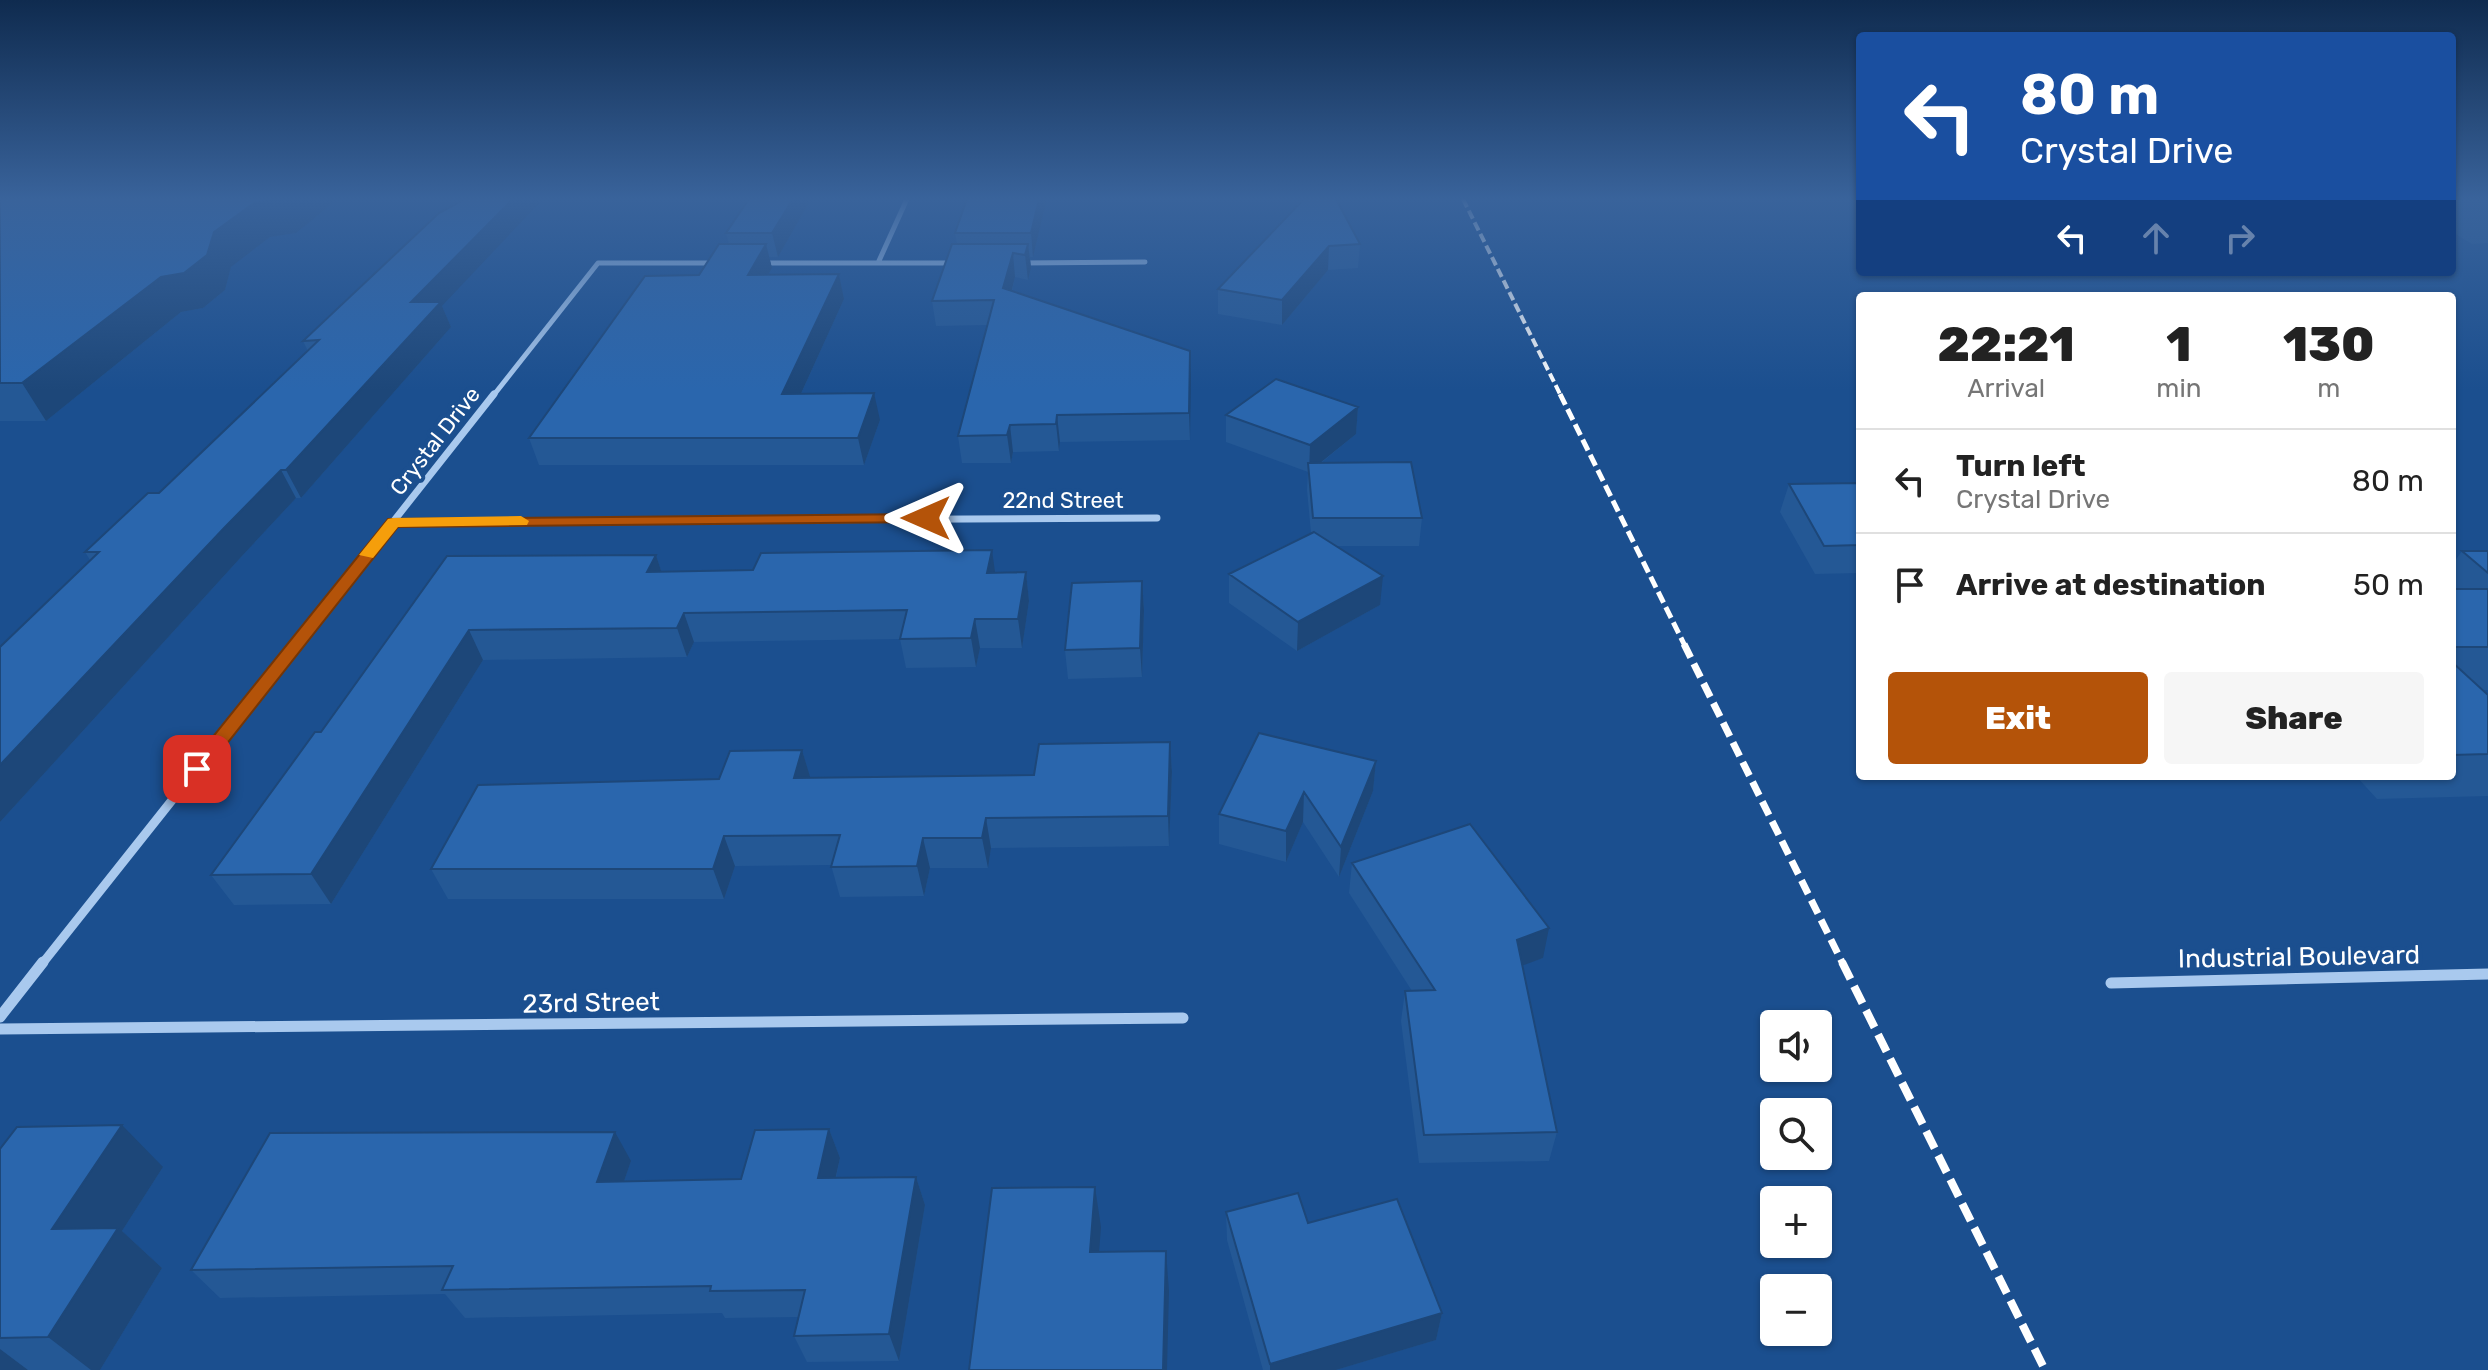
<!DOCTYPE html>
<html lang="en">
<head>
<meta charset="utf-8">
<style>
	body { margin:0; font-family:Rubik,sans-serif; background:#f6f6f6; color:#222; height:100vh; display:flex; flex-direction:column; font-size:30px; white-space:nowrap }
	* { box-sizing:border-box; margin:0 }
	p { font-size:26px; color:#767676 }
	.icon { flex:none; width:44px; height:44px; fill:none; stroke:currentColor; stroke-width:2; stroke-linecap:round; stroke-linejoin:round }
	.map { position:relative; flex:1; overflow:hidden }
	.drawer { position:absolute; left:1856px; top:292px; width:600px; height:488px; display:flex; flex-direction:column; background:#fff; border-radius:8px; box-shadow:0 2px 6px #0004 }
	.drawer>* { flex:none }
	.banner { position:absolute; left:1856px; top:32px; width:600px; height:244px; border-radius:8px; box-shadow:0 2px 6px #0004; background:#1a4fa0; color:#fff; overflow:hidden }
	.tools { position:absolute; left:1760px; top:1010px; display:grid; gap:16px }
	.tools a { display:grid; place-items:center; width:72px; height:72px; border-radius:8px; background:#fff; box-shadow:0 2px 6px #0004; font-size:40px }
	.pin { position:absolute; display:grid; place-items:center; width:68px; height:68px; color:#fff; margin:-34px; border-radius:16px; box-shadow:0 4px 12px #0006 }
	.me { position:absolute; width:88px; margin:-44px; rotate:270deg; stroke-linejoin:round; filter:drop-shadow(0 0 6px #0008) }
	.turn { display:flex; align-items:center; gap:28px; height:168px; padding:0 32px; font-size:36px }
	.turn .icon { width:104px; height:104px; stroke-width:2.5 }
	.turn b { display:block; font-size:56px; line-height:68px }
	.lanes { display:flex; align-items:center; height:76px; padding:0 32px; background:#0003; justify-content:center; gap:40px; direction:ltr }
	.lanes .off { opacity:.35 }
	.eta { display:flex; justify-content:space-evenly; align-items:center; height:136px; text-align:center }
	.eta b { font-size:48px; font-weight:800; line-height:56px }
	.button { display:flex; gap:16px; margin-top:auto; padding:16px 32px }
	.button a { flex:1; height:92px; border-radius:8px; background:#b45309; color:#fff; font-size:32px; font-weight:800; line-height:92px; text-align:center }
	.button a+a { background:#f6f6f6; color:#222 }
	ul { padding:0; list-style:none }
	li { display:flex; align-items:center; gap:24px; height:104px; padding:0 32px; border-top:2px solid #e0e0e0 }
	li div { flex:1 }
	li b { display:block; font-size:30px }
	li em { font-style:normal }
	.map>svg:first-child { display:block }
	.lines { fill:none; stroke-linecap:round; stroke-linejoin:round }
	.street-far3 { stroke:#a9c9ee; stroke-width:5 }
	.street-far2 { stroke:#a9c9ee; stroke-width:7 }
	.street-far1 { stroke:#a9c9ee; stroke-width:9 }
	.street { stroke:#a9c9ee; stroke-width:11 }
	.rail-far3 { stroke:#fff; stroke-width:4; stroke-dasharray:9 4; stroke-linecap:butt }
	.rail-far2 { stroke:#fff; stroke-width:5; stroke-dasharray:12 5; stroke-linecap:butt }
	.rail-far1 { stroke:#fff; stroke-width:7; stroke-dasharray:15 7; stroke-linecap:butt }
	.rail { stroke:#fff; stroke-width:8; stroke-dasharray:19 8; stroke-linecap:butt }
	.wall { fill:#245895 }
	.shaded-wall { fill:#1d4779 }
	.building { fill:#2a66ad; stroke:#1d4779; stroke-width:2 }
	.route { fill:#b45309; stroke:#753606; stroke-width:2 }
	.slow { fill:#f59e0b }
	.labels { text-anchor:middle; dominant-baseline:central; stroke-width:8; stroke-linejoin:round; paint-order:stroke }
	.street-label { font-size:22px; fill:#fff; stroke:#1b4f8f }
	.near-street-label { font-size:26px; fill:#fff; stroke:#1b4f8f }
</style>
</head>
<body>
<div class="map">
<svg width="2488" height="1370" viewBox="0 0 2488 1370">
	<rect width="100%" height="100%" fill="#1b4f8f"/>
	<g class="lines">
		<path class="street-far3" d="M 761,263 L 955,263
			M 878,263 L 907,199
			M 1021,263 L 1145,262
			M 493,396 L 598,263 L 715,263"/>
		<path class="street-far2" d="M 393,522 L 1157,518
			M 295,646 L 494,394"/>
		<path class="street-far1" d="M 42,964 L 296,644"/>
		<path class="street" d="M 2111,983 L 2488,974
			M 0,1017 L 43,962
			M 0,1029 L 1183,1018"/>
		<path class="rail-far3" d="M 1463,199 L 1561,396"/>
		<path class="rail-far2" d="M 1560,394 L 1685,646"/>
		<path class="rail-far1" d="M 1684,644 L 1843,964"/>
		<path class="rail" d="M 1842,962 L 2045,1370"/>
	</g>
	<path class="wall" d="M 0,199 L 296,233 L 270,237 L 231,267 L 225,290 L 203,308 L 181,312 L 46,421 L 0,421 Z
		M 811,199 L 778,257 L 769,257 L 772,268 L 768,275 L 839,274 L 844,299 L 801,394 L 880,420 L 864,465 L 539,465 L 529,438 L 699,275 L 729,244 L 726,233 Z
		M 1304,199 L 1360,244 L 1358,268 L 1328,270 L 1282,325 L 1218,314 L 1218,289 Z
		M 2452,199 L 2488,199 L 2488,243 L 2472,244 L 2452,232 Z
		M 1046,202 L 1033,257 L 1030,257 L 1031,268 L 1028,280 L 1015,277 L 1012,291 L 1190,351 L 1190,440 L 1060,442 L 1059,451 L 1013,452 L 1011,463 L 962,463 L 958,436 L 987,325 L 936,326 L 932,301 L 957,244 L 955,233 Z
		M 442,306 L 451,327 L 301,498 L 296,498 L 242,556 L 0,822 L 0,647 L 90,560 L 85,552 L 159,493 L 308,351 L 303,341 Z
		M 1358,407 L 1356,434 L 1321,463 L 1422,518 L 1419,546 L 1337,546 L 1380,605 L 1297,651 L 1229,603 L 1229,574 L 1311,533 L 1307,490 L 1308,472 L 1226,442 L 1226,415 Z
		M 1860,483 L 1860,573 L 1815,574 L 1780,512 L 1789,484 Z
		M 2462,551 L 2488,551 L 2488,690 L 2482,690 L 2488,695 L 2488,796 L 2377,799 L 2356,776 L 2452,776 L 2452,565 Z
		M 656,555 L 661,571 L 1026,572 L 1029,601 L 1022,648 L 980,648 L 976,667 L 906,668 L 900,639 L 694,642 L 687,657 L 483,660 L 331,904 L 234,905 L 211,875 L 321,732 L 447,556 Z
		M 1142,581 L 1144,610 L 1142,677 L 1068,679 L 1065,650 Z
		M 1170,742 L 1172,772 L 1169,846 L 991,848 L 988,868 L 930,868 L 924,896 L 840,897 L 831,865 L 735,866 L 724,899 L 448,899 L 431,869 L 719,779 L 802,750 L 810,778 L 1034,775 Z
		M 1376,761 L 1373,791 L 1339,877 L 1303,822 L 1286,862 L 1219,844 L 1219,814 Z
		M 1352,863 L 1543,958 L 1522,965 L 1557,1132 L 1549,1161 L 1419,1163 L 1401,1021 L 1405,991 L 1412,991 L 1349,893 Z
		M 829,1129 L 840,1158 L 836,1178 L 916,1177 L 925,1205 L 899,1361 L 807,1362 L 794,1336 L 798,1317 L 725,1318 L 722,1313 L 465,1318 L 445,1294 L 220,1298 L 191,1270 L 631,1161 L 624,1181 L 741,1179 Z
		M 0,1149 L 163,1167 L 122,1231 L 162,1268 L 100,1370 L 0,1370 Z
		M 1226,1212 L 1308,1223 L 1442,1313 L 1436,1340 L 1336,1370 L 1263,1370 L 1227,1240 Z"/>
	<path class="shaded-wall" d="M 281,199 L 338,199 L 296,233 L 270,237 L 231,267 L 225,290 L 203,308 L 181,312 L 46,421 L 22,383 L 161,277 L 214,232 L 254,203 Z
		M 513,199 L 543,199 L 442,306 L 451,327 L 301,498 L 286,470 L 411,302 Z
		M 793,199 L 811,199 L 778,257 L 772,233 Z
		M 1039,199 L 1046,199 L 1046,202 L 1033,257 L 1031,233 Z
		M 766,244 L 772,268 L 754,300 L 748,275 Z
		M 1028,244 L 1031,268 L 1028,280 L 1025,255 Z
		M 1329,246 L 1328,270 L 1282,325 L 1282,300 Z
		M 1013,253 L 1015,277 L 1006,313 L 1003,288 Z
		M 839,274 L 844,299 L 789,420 L 782,394 Z
		M 1190,351 L 1191,377 L 1190,440 L 1189,413 Z
		M 874,393 L 880,420 L 864,465 L 858,438 Z
		M 1358,407 L 1356,434 L 1309,472 L 1310,445 Z
		M 1057,415 L 1060,442 L 1059,451 L 1056,424 Z
		M 1010,425 L 1013,452 L 1011,463 L 1007,435 Z
		M 281,470 L 296,498 L 242,556 L 0,822 L 0,765 L 225,527 Z
		M 992,550 L 996,579 L 987,573 Z
		M 656,555 L 665,583 L 647,572 Z
		M 1026,572 L 1029,601 L 1022,648 L 1018,619 Z
		M 1383,576 L 1380,605 L 1297,651 L 1298,622 Z
		M 1142,581 L 1144,610 L 1142,677 L 1140,648 Z
		M 684,613 L 694,642 L 687,657 L 677,628 Z
		M 975,619 L 980,648 L 976,667 L 971,638 Z
		M 469,630 L 483,660 L 331,904 L 311,874 Z
		M 1170,742 L 1172,772 L 1169,846 L 1168,816 Z
		M 802,750 L 811,780 L 794,778 Z
		M 1376,761 L 1373,791 L 1339,877 L 1341,847 Z
		M 1304,792 L 1303,822 L 1286,862 L 1286,831 Z
		M 986,818 L 991,848 L 988,868 L 982,838 Z
		M 724,836 L 735,866 L 724,899 L 713,869 Z
		M 923,838 L 930,868 L 924,896 L 917,866 Z
		M 1549,928 L 1543,958 L 1510,970 L 1517,940 Z
		M 122,1125 L 163,1167 L 122,1231 L 162,1268 L 100,1370 L 91,1370 L 48,1337 L 52,1229 Z
		M 829,1129 L 840,1158 L 829,1207 L 818,1178 Z
		M 615,1132 L 631,1161 L 614,1210 L 597,1182 Z
		M 916,1177 L 925,1205 L 899,1361 L 889,1334 Z
		M 1095,1187 L 1101,1227 L 1096,1292 L 1090,1252 Z
		M 1166,1251 L 1169,1291 L 1167,1370 L 1163,1370 Z
		M 1442,1313 L 1436,1340 L 1336,1370 L 1270,1370 L 1270,1364 Z
		M 0,1349 L 28,1370 L 0,1370 Z"/>
	<path class="building" d="M 0,199 L 281,199 L 254,203 L 214,232 L 207,255 L 184,273 L 161,277 L 22,383 L 0,383 Z
		M 465,199 L 513,199 L 411,302 L 441,302 L 286,470 L 281,470 L 225,527 L 0,765 L 0,647 L 99,552 L 85,552 L 148,493 L 159,493 L 319,340 L 303,341 L 439,213 Z
		M 749,199 L 793,199 L 772,233 L 726,233 Z
		M 967,199 L 1039,199 L 1031,233 L 955,233 Z
		M 1304,199 L 1336,199 L 1360,244 L 1329,246 L 1282,300 L 1218,289 Z
		M 719,244 L 766,244 L 748,275 L 839,274 L 782,394 L 874,393 L 858,438 L 529,438 L 645,276 L 699,275 Z
		M 952,244 L 1028,244 L 1025,255 L 1013,253 L 1003,288 L 1190,351 L 1189,413 L 1057,415 L 1056,424 L 1010,425 L 1007,435 L 958,436 L 994,300 L 932,301 Z
		M 1276,379 L 1358,407 L 1310,445 L 1226,415 Z
		M 1411,462 L 1422,518 L 1313,518 L 1308,463 Z
		M 1860,483 L 1860,545 L 1824,546 L 1789,484 Z
		M 1314,532 L 1383,576 L 1298,622 L 1229,574 Z
		M 992,550 L 987,573 L 1026,572 L 1018,619 L 975,619 L 971,638 L 900,639 L 907,610 L 684,613 L 677,628 L 469,630 L 311,874 L 211,875 L 315,732 L 321,732 L 447,556 L 656,555 L 647,572 L 753,570 L 761,553 Z
		M 2462,551 L 2488,551 L 2488,573 Z
		M 1142,581 L 1140,648 L 1065,650 L 1072,583 Z
		M 2452,589 L 2488,589 L 2488,647 L 2452,647 Z
		M 2452,662 L 2488,695 L 2488,754 L 2452,755 Z
		M 1259,733 L 1376,761 L 1341,847 L 1304,792 L 1286,831 L 1219,814 Z
		M 1170,742 L 1168,816 L 986,818 L 982,838 L 923,838 L 917,866 L 831,867 L 840,835 L 724,836 L 713,869 L 431,869 L 478,785 L 719,779 L 730,751 L 802,750 L 794,778 L 1034,775 L 1039,744 Z
		M 1470,824 L 1549,928 L 1517,940 L 1557,1132 L 1424,1135 L 1405,991 L 1435,990 L 1352,863 Z
		M 122,1125 L 52,1229 L 118,1228 L 48,1337 L 0,1338 L 0,1149 L 17,1127 Z
		M 829,1129 L 818,1178 L 916,1177 L 889,1334 L 794,1336 L 805,1290 L 710,1291 L 711,1286 L 442,1290 L 453,1266 L 191,1270 L 270,1133 L 615,1132 L 597,1182 L 741,1179 L 755,1130 Z
		M 1095,1187 L 1090,1252 L 1166,1251 L 1163,1370 L 969,1370 L 992,1188 Z
		M 1298,1193 L 1308,1223 L 1397,1199 L 1442,1313 L 1270,1364 L 1226,1212 Z"/>
	<linearGradient id="sky" x2="0" y2="1"><stop stop-color="#0f2b4f"/><stop offset="0.51" stop-color="#39639b"/><stop offset="1" stop-color="#39639b" stop-opacity="0"/></linearGradient>
	<rect width="2488" height="390" fill="url(#sky)"/>
	<path class="route" d="M 926,514 L 932,515 L 932,522 L 398,527 L 203,774 L 190,774 L 187,769 L 388,519 Z"/>
	<path class="slow" d="M 521,516 L 529,521 L 527,525 L 398,527 L 373,558 L 359,555 L 388,519 L 393,518 Z"/>
	<g class="labels">
		<g class="street-label">
			<text transform="translate(435 441) rotate(-52)">Crystal Drive</text>
			<text x="1063" y="500">22nd Street</text>
		</g>
		<g class="near-street-label">
			<text transform="translate(2299 957) rotate(-1)">Industrial Boulevard</text>
			<text transform="translate(591 1003) rotate(-1)">23rd Street</text>
		</g>
	</g>
</svg>
<div class="tools">
<a><svg class="icon" aria-label="sound" viewBox="0 0 24 24"><path d="M4 9h4l5-4v14l-5-4H4zM17 9q2 3 0 6"/></svg></a>
<a><svg class="icon" aria-label="search" viewBox="0 0 24 24"><circle cx="10" cy="10" r="6"/><path d="M15 15l6 6"/></svg></a>
<a>+</a>
<a>−</a>
</div>
<div class="pin" style="left:197px;top:769px;background:#d93025"><svg class="icon" aria-label="arrive" viewBox="0 0 24 24"><path d="M6 21V4h12l-3 4 3 4H6"/></svg></div>
<svg class="me" style="left:926px;top:518px" viewBox="-20 -20 40 40"><path d="M0-17L14 15 0 8-14 15z" fill="#b45309" stroke="#fff" stroke-width="4"/></svg>
<div class="banner">
<div class="turn"><svg class="icon" aria-label="left" viewBox="0 0 24 24"><path d="M17 20v-9H6M10 6l-5 5 5 5"/></svg><div><b>80 m</b>Crystal Drive</div></div>
<div class="lanes"><svg class="icon" aria-label="left" viewBox="0 0 24 24"><path d="M17 20v-9H6M10 6l-5 5 5 5"/></svg><svg class="icon off" aria-label="ahead" viewBox="0 0 24 24"><path d="M12 20V5M6 11l6-6 6 6"/></svg><svg class="icon off" aria-label="right" viewBox="0 0 24 24"><path d="M7 20v-9h11M14 6l5 5-5 5"/></svg></div>
</div>
<section class="drawer">
<div class="eta">
<div><b>22:21</b><p>Arrival</p></div>
<div><b>1</b><p>min</p></div>
<div><b>130</b><p>m</p></div>
</div>
<ul>
<li><svg class="icon" aria-label="left" viewBox="0 0 24 24"><path d="M17 20v-9H6M10 6l-5 5 5 5"/></svg><div><b>Turn left</b><p>Crystal Drive</p></div><em>80 m</em></li>
<li><svg class="icon" aria-label="arrive" viewBox="0 0 24 24"><path d="M6 21V4h12l-3 4 3 4H6"/></svg><div><b>Arrive at destination</b></div><em>50 m</em></li>
</ul>
<div class="button"><a>Exit</a><a>Share</a></div>
</section>
</div>
</body>
</html>
